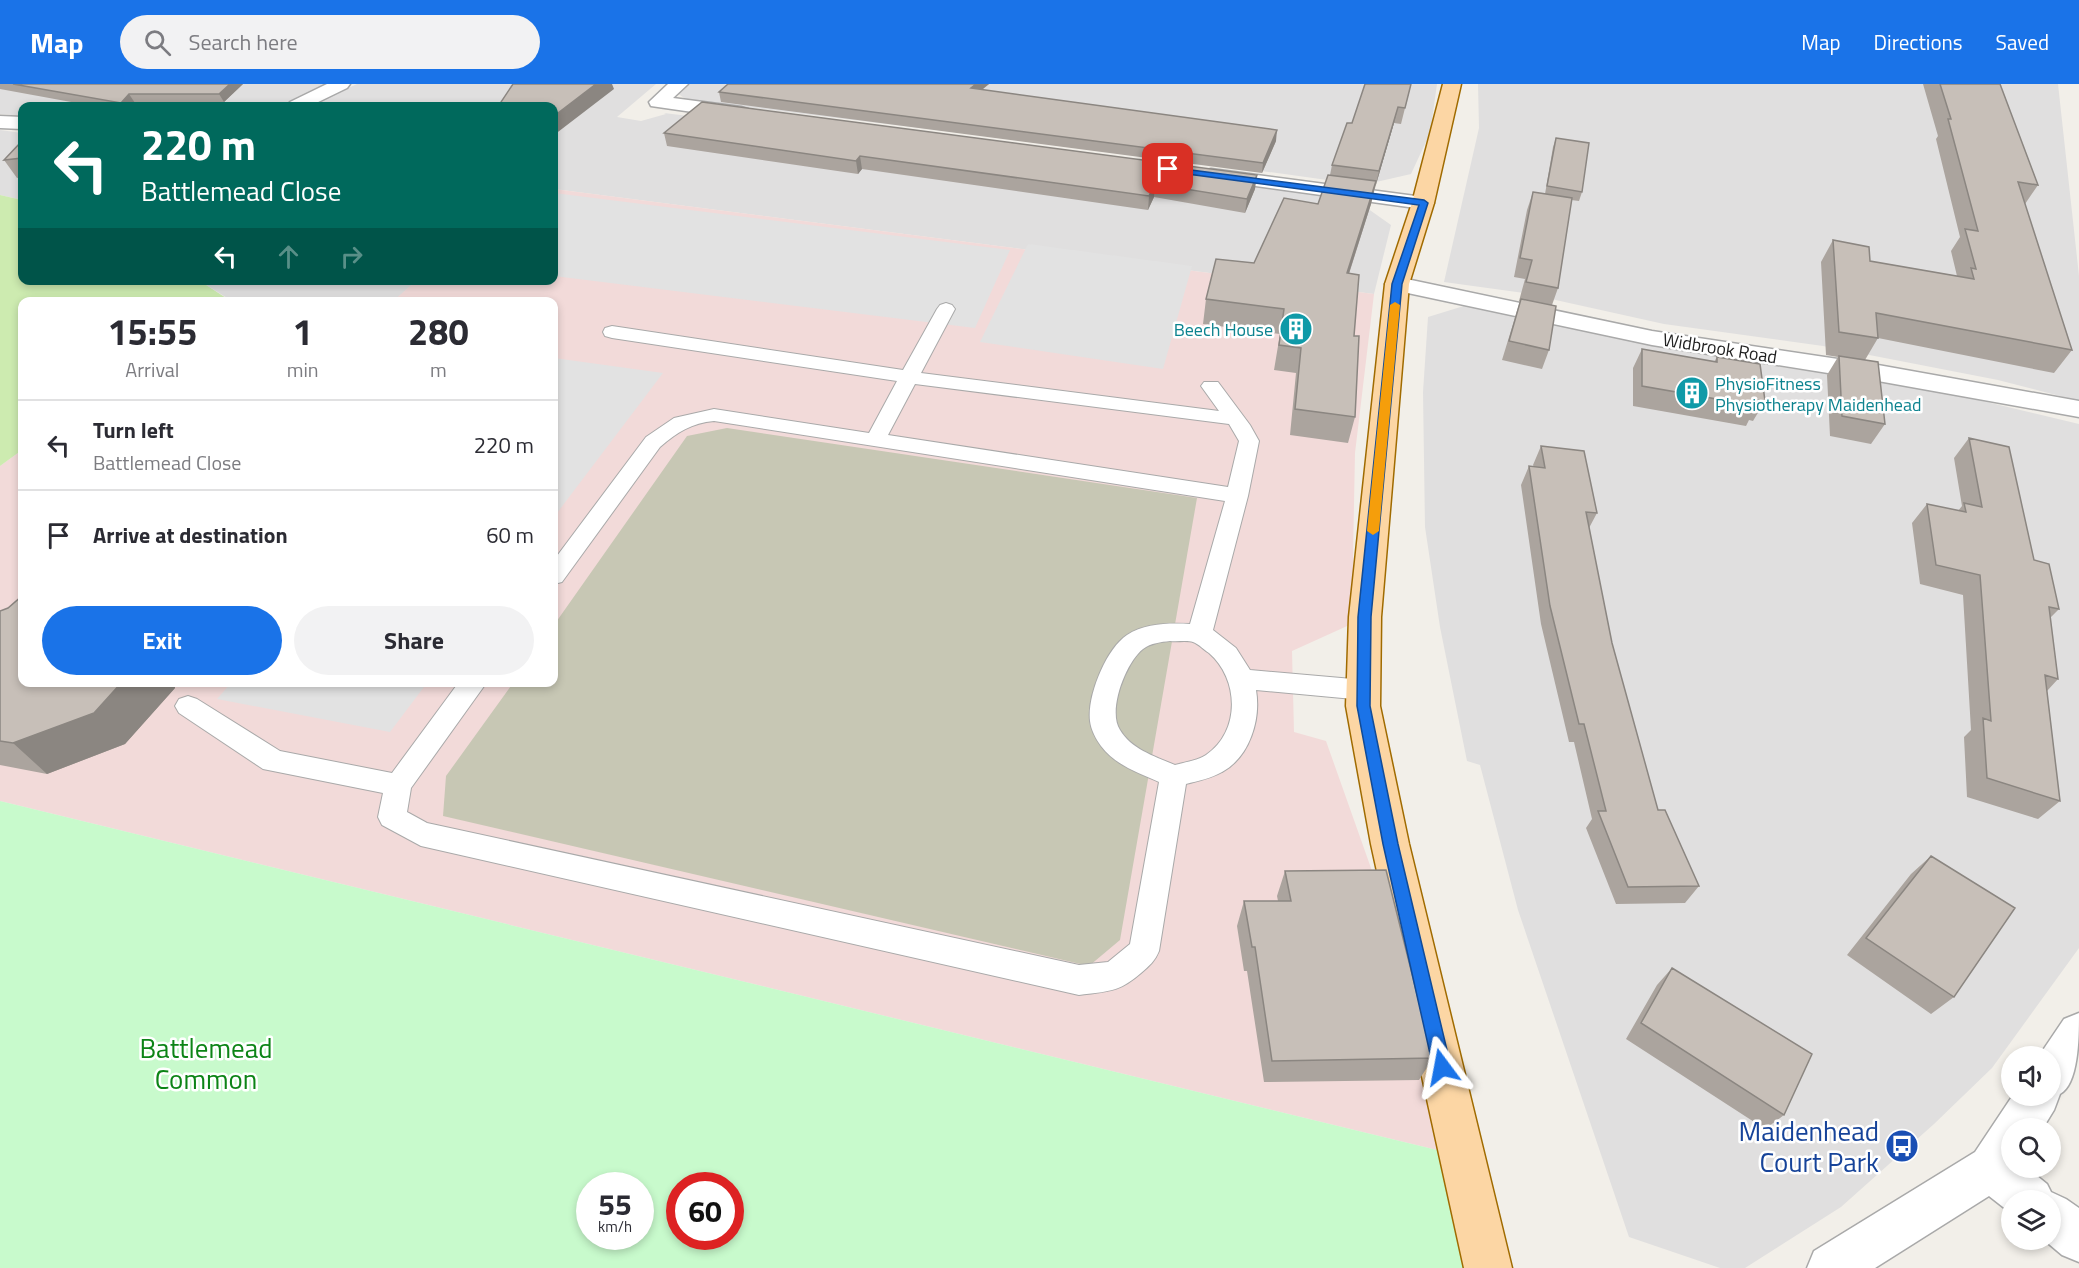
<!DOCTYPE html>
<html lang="en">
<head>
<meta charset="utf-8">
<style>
	body { margin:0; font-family:"Titillium Web",sans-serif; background:#f2f2f3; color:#2b2b33; height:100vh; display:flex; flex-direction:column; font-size:22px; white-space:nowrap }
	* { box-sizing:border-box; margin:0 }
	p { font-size:20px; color:#7c7c81 }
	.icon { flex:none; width:33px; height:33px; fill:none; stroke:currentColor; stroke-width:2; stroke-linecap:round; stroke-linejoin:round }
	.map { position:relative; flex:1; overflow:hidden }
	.details { position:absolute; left:18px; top:213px; width:540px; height:390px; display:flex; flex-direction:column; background:#fff; border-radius:12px; box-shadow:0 3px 9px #0003 }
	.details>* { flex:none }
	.guide { position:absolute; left:18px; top:18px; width:540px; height:183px; border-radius:12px; box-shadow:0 3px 9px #0003; background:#00695c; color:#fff; overflow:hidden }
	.controls { position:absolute; left:2001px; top:962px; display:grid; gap:12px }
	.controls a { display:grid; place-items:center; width:60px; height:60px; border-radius:50%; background:#fff; box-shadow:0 3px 9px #0003; font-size:30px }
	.speed { position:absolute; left:576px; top:1088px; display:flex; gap:12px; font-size:30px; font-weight:700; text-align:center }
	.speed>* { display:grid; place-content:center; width:78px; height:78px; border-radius:50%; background:#fff; box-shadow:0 3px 9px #0003; line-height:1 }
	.speed small { font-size:15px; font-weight:400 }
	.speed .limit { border:9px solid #d22; background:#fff; color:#111 }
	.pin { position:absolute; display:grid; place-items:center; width:51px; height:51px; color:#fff; margin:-26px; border-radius:12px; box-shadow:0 3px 9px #0006 }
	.me { position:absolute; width:66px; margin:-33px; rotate:347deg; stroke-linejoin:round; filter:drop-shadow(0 0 4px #0008) }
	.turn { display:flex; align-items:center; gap:21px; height:126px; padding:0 24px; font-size:27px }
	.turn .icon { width:78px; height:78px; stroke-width:2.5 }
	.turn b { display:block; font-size:42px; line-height:51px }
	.lanes { display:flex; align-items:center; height:57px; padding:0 24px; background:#0003; justify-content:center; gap:30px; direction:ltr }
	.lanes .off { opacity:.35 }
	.eta { display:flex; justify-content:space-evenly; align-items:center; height:102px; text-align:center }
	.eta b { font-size:36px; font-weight:700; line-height:42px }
	.cta { display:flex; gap:12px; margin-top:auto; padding:12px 24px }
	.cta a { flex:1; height:69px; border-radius:36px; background:#1a73e8; color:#fff; font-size:24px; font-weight:700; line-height:69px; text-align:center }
	.cta a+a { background:#f2f2f3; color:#2b2b33 }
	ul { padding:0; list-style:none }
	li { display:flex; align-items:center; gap:18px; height:90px; padding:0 24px; border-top:2px solid #e1e1e2 }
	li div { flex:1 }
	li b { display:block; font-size:22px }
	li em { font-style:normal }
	header { display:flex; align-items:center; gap:36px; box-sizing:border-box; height:84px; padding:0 30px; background:#1a73e8; color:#fff }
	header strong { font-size:28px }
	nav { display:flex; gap:33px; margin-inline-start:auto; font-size:21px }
	.search { width:420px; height:54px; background:#f2f2f3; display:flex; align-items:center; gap:15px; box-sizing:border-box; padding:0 21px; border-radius:33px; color:#7c7c81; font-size:22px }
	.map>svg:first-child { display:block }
	.residential { fill:#e0dfdf }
	.commercial { fill:#f2dad9 }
	.construction { fill:#c7c7b4 }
	.grass { fill:#cdebb0 }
	.park { fill:#c8facc; fill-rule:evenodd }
	.parking { fill:#e2e2e2 }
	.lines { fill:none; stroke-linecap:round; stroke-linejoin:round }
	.service-casing { stroke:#a9a9a9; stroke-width:2 }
	.minor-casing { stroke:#a9a9a9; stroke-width:3 }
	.primary-casing { stroke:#a06b00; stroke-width:3 }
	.service { fill:#fff; fill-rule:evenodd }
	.minor { fill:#fff; fill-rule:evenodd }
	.primary { fill:#fcd6a4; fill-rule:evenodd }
	.wall { fill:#aba49e }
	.shaded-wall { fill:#8b8681 }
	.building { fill:#c7bfb8; stroke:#8b8681; stroke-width:1.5 }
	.route { fill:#1a73e8; stroke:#114b97; stroke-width:1.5 }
	.slow { fill:#f59e0b }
	.labels { text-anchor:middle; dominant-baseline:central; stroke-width:5; stroke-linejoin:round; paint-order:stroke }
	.far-culture-label { font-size:18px; fill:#0d838f; stroke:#fff; text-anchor:end }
	.far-street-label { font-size:18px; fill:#222; stroke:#fff }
	.near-park-label { font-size:27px; fill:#0c8416; stroke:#fff }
	.near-transit-label { font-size:27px; fill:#164399; stroke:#fff; text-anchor:end }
</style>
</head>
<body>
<header>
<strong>Map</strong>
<div class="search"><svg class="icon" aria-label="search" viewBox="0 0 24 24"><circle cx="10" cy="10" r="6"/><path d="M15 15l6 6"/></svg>Search here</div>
<nav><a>Map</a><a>Directions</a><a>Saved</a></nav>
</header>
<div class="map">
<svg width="2079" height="1184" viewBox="0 0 2079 1184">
	<rect width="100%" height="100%" fill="#f2efe9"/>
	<path class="residential" d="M 0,0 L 332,0 L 283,22 L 22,22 L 22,32 L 0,30 Z
		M 357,0 L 656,0 L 617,33 L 641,37 L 666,30 L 664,29 L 1182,92 L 1357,117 L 1391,141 L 1374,210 L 554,105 L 554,22 L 310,22 Z
		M 687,0 L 1437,0 L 1430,49 L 1411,90 L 1363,101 L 1161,73 L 687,16 L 677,9 Z
		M 1478,0 L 2058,0 L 2079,192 L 2079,317 L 1998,296 L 1823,262 L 1664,240 L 1524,209 L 1444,198 L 1479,44 Z
		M 0,46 L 22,49 L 22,116 L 0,111 Z
		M 200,197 L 416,197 L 393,218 L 232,217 Z
		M 1467,221 L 1726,275 L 1932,305 L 2079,340 L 2079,864 L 1992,984 L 1934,1040 L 1841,1123 L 1745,1184 L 1720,1184 L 1629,1153 L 1518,826 L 1480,681 L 1467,677 L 1440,543 L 1425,443 L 1423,308 L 1428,233 Z"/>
	<path class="commercial" d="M 554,105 L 1374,210 L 1355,369 L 1353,471 L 1356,538 L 1292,567 L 1294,648 L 1326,657 L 1474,1075 L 0,717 L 0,382 L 22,366 L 22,598 L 554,598 L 554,218 L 393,217 L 416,197 L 554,196 Z"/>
	<path class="construction" d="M 727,344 L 1197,414 L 1120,856 L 1089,882 L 443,732 L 446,692 L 513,599 L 554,598 L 554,541 L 687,352 Z"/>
	<path class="grass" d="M 0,111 L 22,116 L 22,196 L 200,197 L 226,214 L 222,218 L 22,218 L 22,366 L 0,382 Z"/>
	<path class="park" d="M 0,717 L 1474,1075 L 1498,1184 L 0,1184 ZM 590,1101 L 640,1101 L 640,1152 L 590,1152 ZM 680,1101 L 730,1101 L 730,1152 L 680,1152 Z"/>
	<path class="parking" d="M 554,109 L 1010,166 L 975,244 L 554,192 Z
		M 1028,160 L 1192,182 L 1163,285 L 980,258 Z
		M 554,274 L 663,289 L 554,433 Z
		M 231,599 L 231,598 L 427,599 L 390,648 L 217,615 Z"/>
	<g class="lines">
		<g class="service-casing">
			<path id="service" d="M 946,219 L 952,221 L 955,225 L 921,289 L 1219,327 L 1201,302 L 1204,298 L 1218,298 L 1250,341 L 1259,357 L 1248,412 L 1213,546 L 1236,564 L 1250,586 L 1364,596 L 1373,599 L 1377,606 L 1373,613 L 1364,616 L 1256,606 C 1261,635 1250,673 1222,688 C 1212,694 1198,697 1186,700 L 1159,867 C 1155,877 1149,882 1141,889 C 1118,909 1108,907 1079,911 L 421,762 L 382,741 L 378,733 L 383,709 L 263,685 L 179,629 L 175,622 L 179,615 L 188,612 L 197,615 L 280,667 L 392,689 L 459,598 L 487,598 L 411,704 L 407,728 L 427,739 L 1079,881 L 1108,878 L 1130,860 L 1159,698 C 1139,689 1115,681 1101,662 C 1096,655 1091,646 1090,637 C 1087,612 1106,565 1127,551 C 1145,539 1170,539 1190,540 L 1225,417 L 714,337 C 692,339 677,348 660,363 L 562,498 L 554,500 L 554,476 L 646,353 L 674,334 L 714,325 L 869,349 L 897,297 L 612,254 L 605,252 L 603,248 L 605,244 L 612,242 L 903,286 L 937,225 L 940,221 ZM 915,300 L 1229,340 L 1239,357 L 1228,403 L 888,351 ZM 1170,557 C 1177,558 1187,556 1193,558 C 1199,560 1204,566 1209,569 C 1239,595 1241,647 1206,671 C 1197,677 1185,678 1175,681 C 1156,673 1131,665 1120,646 C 1107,627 1126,578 1143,565 C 1151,559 1161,558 1170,557 Z"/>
		</g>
		<g class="minor-casing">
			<path id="minor" d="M 327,0 L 350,0 L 347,4 L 310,22 L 288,22 L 290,18 Z
				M 668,0 L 688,0 L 673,14 L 741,23 L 748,25 L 750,29 L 748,33 L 741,35 L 651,22 L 649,18 Z
				M 0,32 L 22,33 L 22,45 L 0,44 Z
				M 1211,85 L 1423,113 L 1430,115 L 1434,119 L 1430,123 L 1423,125 L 1204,95 L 1201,91 L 1204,87 Z
				M 1397,193 L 1652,247 L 1878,281 L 2079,317 L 2079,333 L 1878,297 L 1652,261 L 1389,205 L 1385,200 L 1389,195 Z
				M 2079,929 C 2079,951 2079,1000 2060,1010 L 2054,1026 L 2043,1044 L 2012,1044 L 2012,1083 L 2026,1083 L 2047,1100 L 2051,1108 L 2066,1115 L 2079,1124 L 2079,1178 L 2062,1171 L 2043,1155 L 2050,1155 L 2050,1116 L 2012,1116 L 2012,1130 L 1989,1112 L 1875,1184 L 1807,1184 L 1814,1167 L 1975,1068 L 2013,1011 L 2050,1011 L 2050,972 L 2039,972 L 2064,935 Z"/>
		</g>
		<g class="primary-casing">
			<path id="primary" d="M 1443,0 L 1461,0 L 1434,119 L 1409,200 L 1381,533 L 1380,622 L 1409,760 L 1512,1184 L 1464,1184 L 1371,760 L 1346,622 L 1349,533 L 1385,200 L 1412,119 Z"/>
		</g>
		<use href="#service" class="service"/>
		<use href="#minor" class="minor"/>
		<use href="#primary" class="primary"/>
	</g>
	<path class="wall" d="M 0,0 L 243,0 L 224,18 L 135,19 L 131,22 L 92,22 L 93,22 L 0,5 Z
		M 728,0 L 989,0 L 982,6 L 1276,57 L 1262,89 L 721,18 L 719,8 Z
		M 1411,0 L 1401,40 L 1394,39 L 1375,104 L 1371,120 L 1349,190 L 1354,252 L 1355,333 L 1348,359 L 1290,351 L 1296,289 L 1274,286 L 1280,250 L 1203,240 L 1206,215 L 1254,179 L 1318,120 L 1330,91 L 1332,81 L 1352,39 Z
		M 1923,0 L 2000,0 L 2038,101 L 2025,120 L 2072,266 L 2054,289 L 1878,254 L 1865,276 L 1885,340 L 1871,360 L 1830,352 L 1827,291 L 1838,273 L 1826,271 L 1821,178 L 1833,156 L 1870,177 L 1957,192 L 1951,167 L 1960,153 L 1936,55 L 1938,52 Z
		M 664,49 L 1255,105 L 1245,129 L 1154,113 L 1148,126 L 862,85 L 858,90 L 667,62 Z
		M 1556,54 L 1582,108 L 1579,117 L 1571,116 L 1558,204 L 1552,221 L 1549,266 L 1542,285 L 1502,276 L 1520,217 L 1519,217 L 1525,195 L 1514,193 L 1527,126 L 1533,108 L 1545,110 L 1553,63 Z
		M 22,57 L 22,93 L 17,94 L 4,76 Z
		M 1642,265 L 1714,278 L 1717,273 L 1765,317 L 1753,337 L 1749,336 L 1746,342 L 1633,322 L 1633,284 Z
		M 1969,354 L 2034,476 L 2059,525 L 2050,534 L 2058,595 L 2047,607 L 2060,717 L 2038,735 L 1967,713 L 1964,653 L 1971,646 L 1963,511 L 1920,500 L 1912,439 L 1927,420 L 1958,427 L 1962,422 L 1954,374 Z
		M 1541,362 L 1597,429 L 1589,444 L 1612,559 L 1658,726 L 1699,802 L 1685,819 L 1616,820 L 1586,744 L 1592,735 L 1574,658 L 1569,658 L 1541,540 L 1521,401 L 1529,382 L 1534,383 L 1533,381 Z
		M 8,524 L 22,598 L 175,598 L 175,604 L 125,660 L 47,690 L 0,681 L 0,527 Z
		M 1931,772 L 1954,913 L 1931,930 L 1847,871 L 1911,790 Z
		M 1285,787 L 1433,974 L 1419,996 L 1264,998 L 1247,887 L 1244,887 L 1237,842 L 1244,817 L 1278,817 L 1277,812 Z
		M 1672,884 L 1784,1031 L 1765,1045 L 1626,955 L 1657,901 Z"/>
	<path class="shaded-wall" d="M 230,0 L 243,0 L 224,18 L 219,10 Z
		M 596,0 L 612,0 L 614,5 L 554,51 L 554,32 Z
		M 976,0 L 989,0 L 971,14 L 971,4 Z
		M 129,10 L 135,19 L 131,22 L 123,22 L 121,19 Z
		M 1398,23 L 1394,39 L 1375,104 L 1379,87 Z
		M 1277,46 L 1276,57 L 1262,89 L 1263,79 Z
		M 860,72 L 862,85 L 858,90 L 856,77 Z
		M 1257,91 L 1255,105 L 1245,129 L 1247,115 Z
		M 1376,97 L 1371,120 L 1341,214 L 1347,189 Z
		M 1155,100 L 1154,113 L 1148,126 L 1149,112 Z
		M 122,598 L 175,598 L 175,604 L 125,660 L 47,690 L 13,659 Z"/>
	<path class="building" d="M 13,0 L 230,0 L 219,10 L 129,10 L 121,19 Z
		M 513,0 L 596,0 L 554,32 L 554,22 L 502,22 L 499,21 Z
		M 728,0 L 976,0 L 971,4 L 1277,46 L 1263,79 L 719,8 Z
		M 1365,0 L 1411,0 L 1405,24 L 1398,23 L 1379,87 L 1332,81 L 1347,39 L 1352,39 Z
		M 1940,0 L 2000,0 L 2038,101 L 2018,98 L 2072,266 L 1876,229 L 1878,254 L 1839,248 L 1833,156 L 1869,163 L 1870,177 L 1974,195 L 1971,184 L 1976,185 L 1965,145 L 1978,147 L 1948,35 L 1951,35 Z
		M 702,18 L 1257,91 L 1247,115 L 1155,100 L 1149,112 L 860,72 L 856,77 L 664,49 Z
		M 107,21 L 106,22 L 92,22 Z
		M 1556,54 L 1589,59 L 1582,108 L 1547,102 Z
		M 22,57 L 22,74 L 4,76 Z
		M 1328,91 L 1376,97 L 1347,189 L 1359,191 L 1354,252 L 1359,252 L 1355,333 L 1295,325 L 1301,264 L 1279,261 L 1284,225 L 1206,215 L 1216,175 L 1254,179 L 1284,114 L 1318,120 Z
		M 1533,108 L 1572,114 L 1558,204 L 1526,198 L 1532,176 L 1520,174 Z
		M 1521,215 L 1556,222 L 1549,266 L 1509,257 Z
		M 1642,265 L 1717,278 L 1717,273 L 1760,280 L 1765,317 L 1756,316 L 1757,322 L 1642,302 Z
		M 1839,272 L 1878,278 L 1885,340 L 1842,332 Z
		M 1969,354 L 2009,363 L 2034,476 L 2049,480 L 2059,525 L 2049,523 L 2058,595 L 2045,591 L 2060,717 L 1987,694 L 1983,634 L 1991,637 L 1980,491 L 1936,481 L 1927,420 L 1966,428 L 1964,419 L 1982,423 Z
		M 1541,362 L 1584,367 L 1597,429 L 1586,428 L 1612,559 L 1658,726 L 1665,726 L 1699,802 L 1628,803 L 1598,727 L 1606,727 L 1584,640 L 1579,640 L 1550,522 L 1529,382 L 1545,384 Z
		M 22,512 L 22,598 L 122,598 L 94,629 L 13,659 L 0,657 L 0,527 L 8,524 Z
		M 1931,772 L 2015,824 L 1954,913 L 1866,854 Z
		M 1386,786 L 1433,974 L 1272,977 L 1255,863 L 1252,863 L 1244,817 L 1291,817 L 1285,787 Z
		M 1672,884 L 1812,970 L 1784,1031 L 1641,939 Z"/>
	<path class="route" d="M 1168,83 L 1424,116 L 1428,119 L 1402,200 L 1371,533 L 1370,622 L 1398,760 L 1451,983 L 1448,990 L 1442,992 L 1435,990 L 1433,983 L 1383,760 L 1357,622 L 1358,533 L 1392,200 L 1419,121 L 1165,87 L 1165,83 Z"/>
	<path class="slow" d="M 1395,218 L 1400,221 L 1379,447 L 1373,451 L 1367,447 L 1390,221 Z"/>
	<defs>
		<g id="building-disc" transform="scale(1.725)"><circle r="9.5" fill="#0f9aa8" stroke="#fff"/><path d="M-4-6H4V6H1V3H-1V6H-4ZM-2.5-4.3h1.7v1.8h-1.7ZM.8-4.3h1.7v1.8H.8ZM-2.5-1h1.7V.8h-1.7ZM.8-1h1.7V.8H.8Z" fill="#fff"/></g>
		<g id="bus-disc" transform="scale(1.725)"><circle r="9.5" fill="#1a4fb4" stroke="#fff"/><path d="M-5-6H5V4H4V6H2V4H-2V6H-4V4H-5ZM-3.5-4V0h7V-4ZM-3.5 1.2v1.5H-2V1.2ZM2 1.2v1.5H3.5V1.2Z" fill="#fff"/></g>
	</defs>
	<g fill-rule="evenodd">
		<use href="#building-disc" x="1296" y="245"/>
		<use href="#building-disc" x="1692" y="309"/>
		<use href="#bus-disc" x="1902" y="1062"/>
	</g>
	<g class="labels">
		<g class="far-culture-label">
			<text x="1273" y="245">Beech House</text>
			<text x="1715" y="299" text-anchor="start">PhysioFitness<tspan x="1715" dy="21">Physiotherapy Maidenhead</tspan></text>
		</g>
		<g class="far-street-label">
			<text transform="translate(1720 264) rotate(9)">Widbrook Road</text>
		</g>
		<g class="near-park-label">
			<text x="206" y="963">Battlemead<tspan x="206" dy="31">Common</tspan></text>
		</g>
		<g class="near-transit-label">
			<text x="1879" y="1046">Maidenhead<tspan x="1879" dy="31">Court Park</tspan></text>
		</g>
	</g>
</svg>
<div class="controls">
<a><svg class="icon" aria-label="sound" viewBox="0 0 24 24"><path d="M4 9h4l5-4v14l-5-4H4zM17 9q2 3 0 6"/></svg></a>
<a><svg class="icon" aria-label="search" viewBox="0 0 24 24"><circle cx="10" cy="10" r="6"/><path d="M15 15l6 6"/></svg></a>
<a><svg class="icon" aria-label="layers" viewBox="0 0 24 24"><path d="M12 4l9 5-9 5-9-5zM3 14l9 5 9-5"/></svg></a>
</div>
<div class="speed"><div>55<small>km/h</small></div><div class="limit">60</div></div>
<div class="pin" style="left:1168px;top:85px;background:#d93025"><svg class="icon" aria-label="arrive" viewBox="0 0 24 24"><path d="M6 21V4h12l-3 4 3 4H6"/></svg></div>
<svg class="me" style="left:1442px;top:983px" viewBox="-20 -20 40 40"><path d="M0-17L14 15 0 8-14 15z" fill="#1a73e8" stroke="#fff" stroke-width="4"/></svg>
<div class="guide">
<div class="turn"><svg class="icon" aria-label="left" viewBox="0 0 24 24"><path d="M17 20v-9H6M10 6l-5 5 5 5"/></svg><div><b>220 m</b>Battlemead Close</div></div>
<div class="lanes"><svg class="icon" aria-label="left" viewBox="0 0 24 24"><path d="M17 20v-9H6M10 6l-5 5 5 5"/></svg><svg class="icon off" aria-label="ahead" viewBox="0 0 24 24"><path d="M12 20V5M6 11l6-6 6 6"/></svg><svg class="icon off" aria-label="right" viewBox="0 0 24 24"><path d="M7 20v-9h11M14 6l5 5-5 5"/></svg></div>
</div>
<section class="details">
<div class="eta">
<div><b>15:55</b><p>Arrival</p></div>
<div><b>1</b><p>min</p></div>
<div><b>280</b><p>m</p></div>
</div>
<ul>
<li><svg class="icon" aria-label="left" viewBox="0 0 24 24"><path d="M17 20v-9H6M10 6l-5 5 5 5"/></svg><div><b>Turn left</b><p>Battlemead Close</p></div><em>220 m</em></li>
<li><svg class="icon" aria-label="arrive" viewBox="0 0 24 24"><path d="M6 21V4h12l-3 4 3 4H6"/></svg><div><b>Arrive at destination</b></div><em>60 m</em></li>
</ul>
<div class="cta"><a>Exit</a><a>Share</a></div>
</section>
</div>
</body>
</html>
